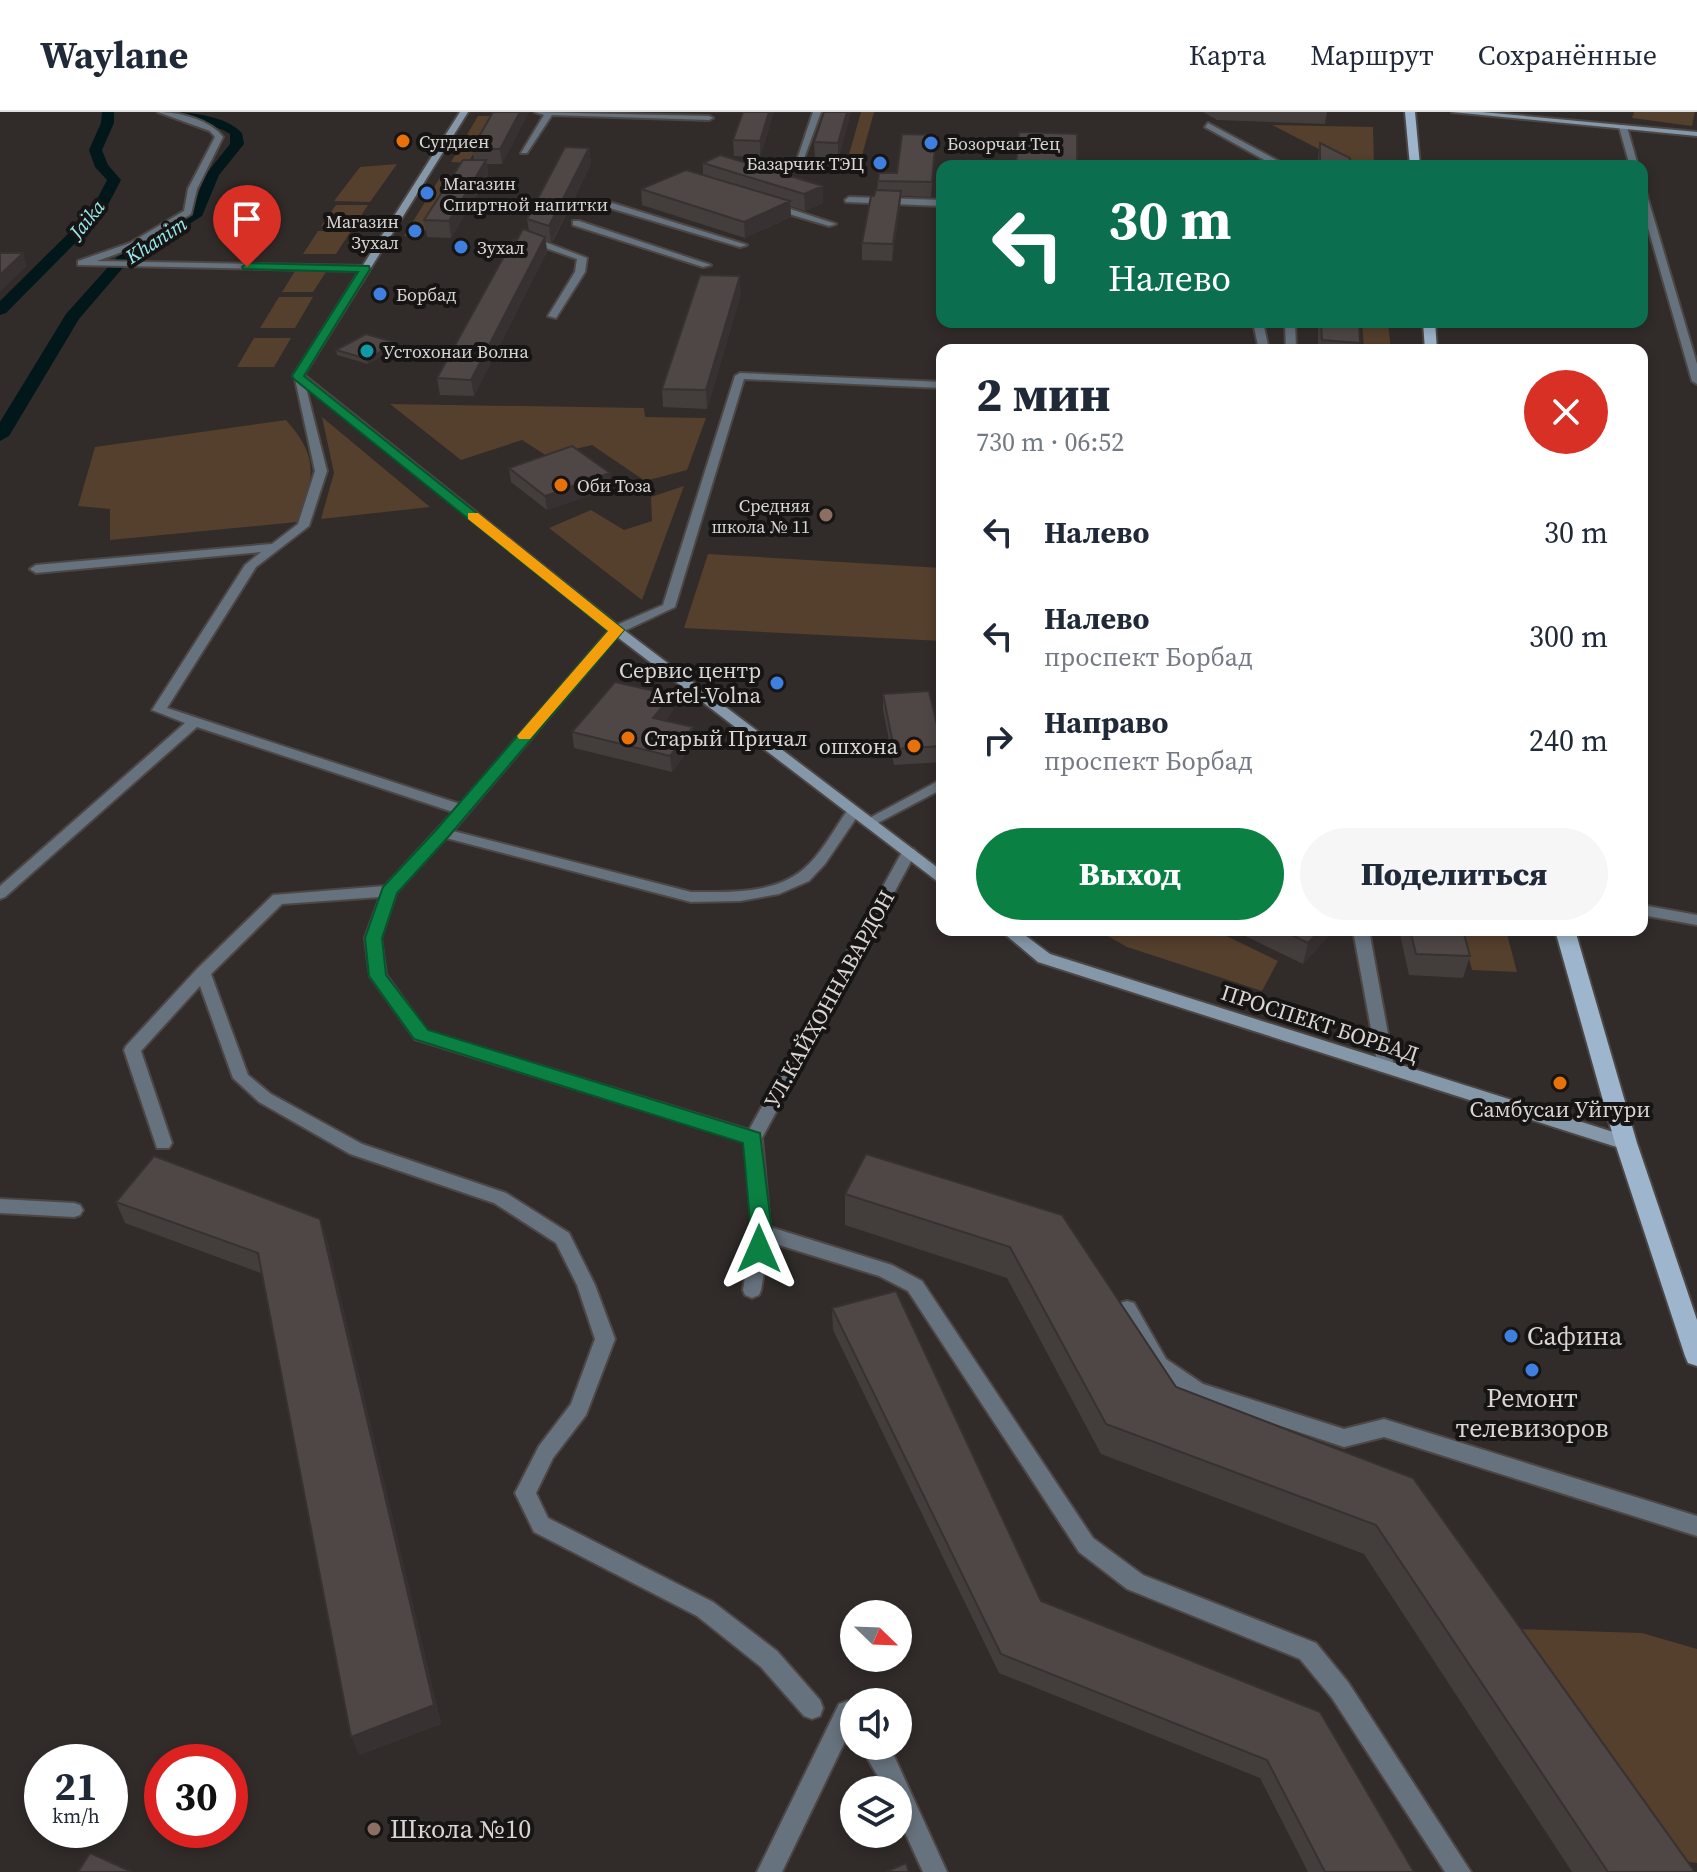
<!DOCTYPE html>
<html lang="ru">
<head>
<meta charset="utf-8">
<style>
	body { margin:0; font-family:"Source Serif 4",serif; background:#f6f6f7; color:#1f2937; height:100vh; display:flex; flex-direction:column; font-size:30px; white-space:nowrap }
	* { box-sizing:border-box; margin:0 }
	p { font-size:26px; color:#747a83 }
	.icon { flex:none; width:44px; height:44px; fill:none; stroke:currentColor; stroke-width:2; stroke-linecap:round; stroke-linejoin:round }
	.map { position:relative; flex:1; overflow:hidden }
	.drawer { position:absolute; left:936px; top:232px; width:712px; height:592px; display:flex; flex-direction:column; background:#fff; border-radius:16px; box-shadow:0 4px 12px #0003 }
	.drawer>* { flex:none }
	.top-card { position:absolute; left:936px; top:48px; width:712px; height:168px; border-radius:16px; box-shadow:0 4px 12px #0003; background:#0b6e4f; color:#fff; overflow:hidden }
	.needle { width:52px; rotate:113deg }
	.tools { position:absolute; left:840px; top:1488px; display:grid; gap:16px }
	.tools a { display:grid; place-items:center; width:72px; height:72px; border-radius:50%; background:#fff; box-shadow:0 4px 12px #0003; font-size:40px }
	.speed { position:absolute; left:24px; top:1632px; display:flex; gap:16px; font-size:40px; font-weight:700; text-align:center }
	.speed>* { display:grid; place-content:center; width:104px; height:104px; border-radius:50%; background:#fff; box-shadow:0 4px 12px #0003; line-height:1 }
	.speed small { font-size:20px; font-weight:400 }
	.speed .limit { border:12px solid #d22; background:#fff; color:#111 }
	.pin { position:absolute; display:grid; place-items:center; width:68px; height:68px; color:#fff; margin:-82px -34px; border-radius:50% 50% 50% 0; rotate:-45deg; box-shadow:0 0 8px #0007 }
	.pin .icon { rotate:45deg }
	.me { position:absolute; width:88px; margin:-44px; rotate:0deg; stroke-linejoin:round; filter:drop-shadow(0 0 6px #0008) }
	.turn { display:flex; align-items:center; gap:28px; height:168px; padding:0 40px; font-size:36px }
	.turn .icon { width:104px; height:104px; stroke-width:2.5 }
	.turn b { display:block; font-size:56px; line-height:68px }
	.round { display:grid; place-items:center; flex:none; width:84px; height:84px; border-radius:42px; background:#f6f6f7 }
	.overview { display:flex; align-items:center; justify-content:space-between; height:136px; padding:0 40px }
	h1 { font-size:48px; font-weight:800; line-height:60px }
	.action { display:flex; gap:16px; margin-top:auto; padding:16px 40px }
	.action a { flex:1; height:92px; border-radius:48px; background:#0b8043; color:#fff; font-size:32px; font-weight:800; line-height:92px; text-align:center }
	.action a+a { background:#f6f6f7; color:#1f2937 }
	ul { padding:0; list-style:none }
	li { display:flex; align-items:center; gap:24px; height:104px; padding:0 40px }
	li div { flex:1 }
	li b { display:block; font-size:30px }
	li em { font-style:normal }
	header { display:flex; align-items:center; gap:48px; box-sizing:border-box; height:112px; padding:0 40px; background:#fff; border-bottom:2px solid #e0e1e3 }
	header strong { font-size:38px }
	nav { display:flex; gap:44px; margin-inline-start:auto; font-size:28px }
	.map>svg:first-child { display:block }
	.green { fill:#553f2d }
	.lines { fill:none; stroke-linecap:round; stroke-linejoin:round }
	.canal { fill:#011719; fill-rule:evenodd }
	.street-casing { stroke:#4c4744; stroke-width:4 }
	.secondary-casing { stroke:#4c4744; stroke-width:4 }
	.primary-casing { stroke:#4c4744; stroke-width:4 }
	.street { fill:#66727d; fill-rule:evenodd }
	.secondary { fill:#8598aa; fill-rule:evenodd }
	.primary { fill:#9eb6cd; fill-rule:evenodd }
	.wall { fill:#433d3c }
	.shaded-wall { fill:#373231 }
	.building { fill:#4e4746; stroke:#373231; stroke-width:2 }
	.route { fill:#0b8043; stroke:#07532c; stroke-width:2 }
	.slow { fill:#f59e0b }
	.food-dot { fill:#e8710a; stroke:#171514; stroke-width:3 }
	.shop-dot { fill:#3f7fe0; stroke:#171514; stroke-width:3 }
	.culture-dot { fill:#0f9aa8; stroke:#171514; stroke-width:3 }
	.education-dot { fill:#8d6e63; stroke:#171514; stroke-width:3 }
	.labels { text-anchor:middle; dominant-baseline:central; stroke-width:8; stroke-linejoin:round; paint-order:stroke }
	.far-poi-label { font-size:18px; fill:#d8d5d3; stroke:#171514; text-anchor:start }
	.far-water-label { font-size:20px; font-style:italic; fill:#99ebf1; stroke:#171514 }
	.poi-label { font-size:22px; fill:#d8d5d3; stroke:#171514; text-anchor:end }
	.street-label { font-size:22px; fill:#d8d5d3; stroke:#171514 }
	.near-poi-label { font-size:26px; fill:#d8d5d3; stroke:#171514; text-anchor:start }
</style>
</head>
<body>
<header>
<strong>Waylane</strong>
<nav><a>Карта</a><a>Маршрут</a><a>Сохранённые</a></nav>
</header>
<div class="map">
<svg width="1697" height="1760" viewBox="0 0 1697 1760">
	<rect width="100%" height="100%" fill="#312c29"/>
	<path class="green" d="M 861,0 L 874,0 L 861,47 L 848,46 Z
		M 1634,0 L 1695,0 L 1692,14 L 1632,6 Z
		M 478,4 L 495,4 L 468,51 L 451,50 Z
		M 1272,13 L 1373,15 L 1374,54 L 1352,54 Z
		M 397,52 L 370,90 L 334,89 L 360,55 Z
		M 441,64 L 457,65 L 422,124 L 404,124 Z
		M 336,93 L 368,93 L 354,115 L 321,114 Z
		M 318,119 L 351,119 L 336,142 L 303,142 Z
		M 295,159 L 326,160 L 313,180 L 282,180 Z
		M 279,185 L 313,185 L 295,216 L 260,216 Z
		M 1362,210 L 1388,210 L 1391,238 L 1364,238 Z
		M 254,226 L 291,226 L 274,255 L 237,255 Z
		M 390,292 L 644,296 L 645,305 L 706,306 L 687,358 L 645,369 L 592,333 L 547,344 L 522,328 L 461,348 Z
		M 322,305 L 430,395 L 321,407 L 334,361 Z
		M 286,308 C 320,346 314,366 297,410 L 110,428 L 110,397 L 78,394 L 95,335 Z
		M 684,374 L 642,488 L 549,416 L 591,398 L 624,418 L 652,409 L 651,385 Z
		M 708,442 L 942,456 L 942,529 L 684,516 Z
		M 1097,818 L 1214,818 L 1278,849 L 1262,879 L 1127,835 Z
		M 1462,818 L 1506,818 L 1517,860 L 1472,858 Z
		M 1514,1517 L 1642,1521 L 1697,1537 L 1697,1751 L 1664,1746 Z"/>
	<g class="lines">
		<path class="canal" d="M 102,0 L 114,0 L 114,11 L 102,38 L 108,53 L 121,68 L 102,104 L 6,201 L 0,203 L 0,189 L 91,99 L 107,68 L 95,55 L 89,38 L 101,11 Z
			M 169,0 C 192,0 226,4 242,21 L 244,32 L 219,63 L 202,104 L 127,151 L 79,207 L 9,324 L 0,329 L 0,310 L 66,202 L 117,145 L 191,99 L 206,62 L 230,32 L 230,22 L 223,18 Z"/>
		<g class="street-casing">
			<path id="street" d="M 158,0 C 179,0 211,8 223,25 L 197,77 L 191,102 L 136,135 L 97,149 L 365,154 L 368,155 L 368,159 L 78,153 L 78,149 L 130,131 L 184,99 L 188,77 L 215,25 L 210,19 Z
				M 535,0 L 709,4 L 713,6 L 709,8 L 552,3 L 527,41 L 521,41 L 544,3 Z
				M 813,0 L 821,0 L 803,49 L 796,51 Z
				M 1208,11 L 1284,52 L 1285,54 L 1275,54 L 1205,15 Z
				M 1623,13 L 1627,15 L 1638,54 L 1630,54 L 1619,15 Z
				M 1642,77 L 1646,80 L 1697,252 L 1697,272 L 1692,269 L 1642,95 Z
				M 849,85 L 942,88 L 942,94 L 846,90 L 845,88 Z
				M 603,90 L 609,90 L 747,133 L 740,135 L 603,94 Z
				M 769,92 L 775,92 L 836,112 L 829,114 L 769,96 Z
				M 573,109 L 579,109 L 711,153 L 703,155 L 573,113 Z
				M 523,124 L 529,124 L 587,146 L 585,160 L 556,206 L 548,204 L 575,160 L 577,147 L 523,128 Z
				M 1253,210 L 1263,210 L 1269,238 L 1259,238 Z
				M 1285,210 L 1295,210 L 1296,238 L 1286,238 Z
				M 740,261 L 942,270 L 942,276 L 744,267 L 675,495 L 620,521 L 453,719 L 691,780 C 731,780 779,783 809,752 C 825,736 836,714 849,696 L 854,695 L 861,699 L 825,752 L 809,769 L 779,782 L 740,789 L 691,790 L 446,726 L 396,781 L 381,826 L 386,863 L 427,919 L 749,1018 L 902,740 L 904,737 L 914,737 L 916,740 L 762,1026 L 770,1115 L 892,1153 L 922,1169 L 1093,1426 L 1143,1463 L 1316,1531 L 1348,1570 L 1471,1760 L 1445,1760 L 1332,1586 L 1300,1547 L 1127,1477 L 1079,1440 L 908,1179 L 879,1164 L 769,1130 L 761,1178 L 759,1183 L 752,1186 L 745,1183 L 743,1178 L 752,1120 L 745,1030 L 415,927 L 370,864 L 365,826 L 380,785 L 282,792 L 211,862 L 248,963 L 271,982 L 362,1032 L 506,1081 L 569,1121 L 595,1173 L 615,1227 L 586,1303 L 553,1346 L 536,1381 L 548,1406 L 713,1490 L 777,1539 L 820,1588 L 823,1596 L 820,1604 L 812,1607 L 804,1604 L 761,1555 L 697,1504 L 534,1420 L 515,1381 L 539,1334 L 571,1292 L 595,1227 L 577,1173 L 556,1131 L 494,1091 L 350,1042 L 259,990 L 233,966 L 200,874 L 141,939 L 172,1031 L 169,1036 L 157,1036 L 124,938 L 126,934 L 197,857 L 273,783 L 385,774 L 453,700 L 197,615 L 5,785 L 0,787 L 0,774 L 185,611 L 152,598 L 245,453 L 261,440 L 36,461 L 30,457 L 36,453 L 272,432 L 298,412 L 315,359 L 294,262 L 303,264 L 327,359 L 309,414 L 256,455 L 167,596 L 460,692 L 612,515 L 663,493 L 735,264 Z
				M 942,667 L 942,677 L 874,713 L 864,713 L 862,710 Z
				M 1642,793 L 1697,803 L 1697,813 L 1642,803 Z
				M 1353,818 L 1369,818 L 1394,955 L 1392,959 L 1380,959 L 1378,955 Z
				M 0,1087 L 74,1091 L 80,1093 L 83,1098 L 80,1103 L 74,1105 L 0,1101 Z
				M 1127,1189 L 1134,1191 L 1166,1247 L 1203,1272 L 1344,1317 L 1384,1307 L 1697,1404 L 1697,1424 L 1384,1325 L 1344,1335 L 1190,1284 L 1152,1259 L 1118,1197 L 1120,1191 Z
				M 847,1589 L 854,1592 L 854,1620 L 850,1619 L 782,1760 L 757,1760 L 839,1592 Z
				M 860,1634 L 886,1634 L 895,1646 L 947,1760 L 923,1760 L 898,1705 L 898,1678 L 886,1678 Z"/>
		</g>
		<g class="secondary-casing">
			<path id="secondary" d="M 460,0 L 468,0 L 304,263 L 620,515 L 942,759 L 942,771 L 937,769 L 612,521 L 293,264 Z
				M 1452,0 L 1482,0 L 1697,20 L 1697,24 Z
				M 1000,818 L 1018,818 L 1050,842 L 1632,1026 L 1635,1031 L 1632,1036 L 1626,1038 L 1038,850 Z"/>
		</g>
		<g class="primary-casing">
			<path id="primary" d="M 1405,0 L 1415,0 L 1420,54 L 1410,54 Z
				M 1423,210 L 1435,210 L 1437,238 L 1425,238 Z
				M 1555,818 L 1575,818 L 1637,1031 L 1697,1208 L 1697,1254 L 1688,1251 L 1685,1244 L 1615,1031 Z"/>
		</g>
		<use href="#street" class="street"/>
		<use href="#secondary" class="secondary"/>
		<use href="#primary" class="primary"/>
	</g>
	<path class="wall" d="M 529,0 L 502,52 L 487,52 L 488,64 L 451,126 L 427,125 L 424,108 L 474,48 L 472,37 Z
		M 774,0 L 760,45 L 734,44 L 733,28 Z
		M 851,0 L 838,47 L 815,46 L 814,30 Z
		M 1203,0 L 1327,0 L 1325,12 L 1217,8 Z
		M 1320,31 L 1350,54 L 1318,54 L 1318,45 Z
		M 589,36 L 591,52 L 554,127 L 551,131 L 546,129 L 547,140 L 474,284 L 440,283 L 437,266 L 529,119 L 527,107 Z
		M 935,37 L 931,85 L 901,84 L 900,95 L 892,149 L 862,148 L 862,131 L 874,84 L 877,78 L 878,69 L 897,61 Z
		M 703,51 L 823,74 L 823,91 L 805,99 L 790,94 L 791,105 L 745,126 L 642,93 L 641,77 L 703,63 Z
		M 741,182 L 707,297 L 663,295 L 662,277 Z
		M 1318,210 L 1359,210 L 1360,231 L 1359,238 L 1318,238 Z
		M 398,235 L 368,252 L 337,243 L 336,238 Z
		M 509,356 L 611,376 L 547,398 L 511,370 Z
		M 883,582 L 942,632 L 942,650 L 894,653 L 883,598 Z
		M 672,583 L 673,598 L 665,609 L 694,631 L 672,660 L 574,636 L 572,620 Z
		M 1233,818 L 1329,818 L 1327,826 L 1303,852 Z
		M 1399,818 L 1463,818 L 1470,844 L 1463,866 L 1409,863 Z
		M 845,1082 L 1062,1103 L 1176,1275 L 1413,1366 L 1695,1760 L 1572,1760 L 1364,1442 L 1101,1342 L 1007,1166 L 845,1113 Z
		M 116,1090 L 320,1107 L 327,1128 L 441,1612 L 359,1643 L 261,1161 L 125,1111 Z
		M 832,1196 L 1041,1489 L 1320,1600 L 1414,1760 L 1308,1760 L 1260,1666 L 999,1561 L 833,1218 Z"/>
	<path class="shaded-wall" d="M 520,0 L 529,0 L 502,52 L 500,37 Z
		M 769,0 L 774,0 L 760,45 L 760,29 Z
		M 847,0 L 851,0 L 838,47 L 838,31 Z
		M 589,36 L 591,52 L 551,131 L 549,114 Z
		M 486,48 L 488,64 L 451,126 L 449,109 Z
		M 823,74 L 823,91 L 805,99 L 804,82 Z
		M 901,79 L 900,95 L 892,149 L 893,132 Z
		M 790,89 L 791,105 L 745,126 L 744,110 Z
		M 545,125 L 547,140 L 474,284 L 471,268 Z
		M 23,141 L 27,154 L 0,180 L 0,163 Z
		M 740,164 L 741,182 L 707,297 L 706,278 Z
		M 397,231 L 398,235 L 368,252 L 367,247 Z
		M 610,361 L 611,376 L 547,398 L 545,384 Z
		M 672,583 L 673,598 L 654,622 L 653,606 Z
		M 693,615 L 694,631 L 672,660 L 670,644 Z
		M 1320,818 L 1329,818 L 1327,826 L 1303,852 L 1308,831 Z
		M 320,1107 L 327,1128 L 441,1612 L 359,1643 L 351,1625 Z"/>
	<path class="building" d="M 493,0 L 520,0 L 500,37 L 472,37 Z
		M 743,0 L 769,0 L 760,29 L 733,28 Z
		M 824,0 L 847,0 L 838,31 L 814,30 Z
		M 1019,20 L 1077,22 L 1077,54 L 1016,54 Z
		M 902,22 L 936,23 L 932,70 L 878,69 L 879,61 L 897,61 Z
		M 1320,31 L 1350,46 L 1350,54 L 1320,54 Z
		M 565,35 L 589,36 L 549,114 L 527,107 Z
		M 720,43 L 823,74 L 804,82 L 703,51 Z
		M 463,48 L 486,48 L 449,109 L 424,108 Z
		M 686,58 L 790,89 L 744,110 L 641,77 Z
		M 876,78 L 901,79 L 893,132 L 862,131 L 871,84 L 874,84 Z
		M 523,117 L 545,125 L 471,268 L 437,266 L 513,128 L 517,128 Z
		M 0,141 L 23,141 L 0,163 Z
		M 700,163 L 740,164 L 706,278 L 662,277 Z
		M 1321,210 L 1359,210 L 1360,231 L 1322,228 Z
		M 366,222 L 397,231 L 367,247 L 336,238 Z
		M 572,334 L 610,361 L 545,384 L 509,356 Z
		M 615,570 L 672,583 L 653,606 L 693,615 L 670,644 L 572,620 Z
		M 929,579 L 942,634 L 894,637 L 883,582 Z
		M 1282,818 L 1320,818 L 1308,831 Z
		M 1410,818 L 1463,818 L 1470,844 L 1416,842 Z
		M 866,1042 L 1062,1103 L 1176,1275 L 1413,1366 L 1695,1760 L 1608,1760 L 1376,1413 L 1106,1312 L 1010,1135 L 845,1082 Z
		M 154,1044 L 320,1107 L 434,1593 L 351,1625 L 258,1141 L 116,1090 Z
		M 896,1179 L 1041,1489 L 1320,1600 L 1414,1760 L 1325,1760 L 1267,1648 L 1001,1542 L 832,1196 Z
		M 90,1741 L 132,1760 L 78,1760 Z
		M 906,1751 L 909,1760 L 886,1760 Z"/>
	<path class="route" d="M 247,151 L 369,154 L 370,157 L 304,264 L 624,518 L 449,724 L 397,781 L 382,826 L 386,863 L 428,918 L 760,1021 L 772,1120 L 766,1143 L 759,1145 L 752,1143 L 749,1137 L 751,1120 L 743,1031 L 414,927 L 369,864 L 365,826 L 383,775 L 437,717 L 608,519 L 294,267 L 292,264 L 358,160 L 243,157 L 242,155 Z"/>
	<path class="slow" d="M 468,401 L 478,401 L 624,518 L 530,627 L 519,627 L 517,624 L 608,519 L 468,407 Z"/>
	<g class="food-dot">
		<circle cx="403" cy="29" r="8"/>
		<circle cx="561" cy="373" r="8"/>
		<circle cx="628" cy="626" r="8"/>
		<circle cx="914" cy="634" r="8"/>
		<circle cx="1560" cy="971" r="8"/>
	</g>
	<g class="shop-dot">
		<circle cx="931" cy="31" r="8"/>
		<circle cx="880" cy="51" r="8"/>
		<circle cx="427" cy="81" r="8"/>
		<circle cx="415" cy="119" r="8"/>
		<circle cx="461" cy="135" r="8"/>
		<circle cx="380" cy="182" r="8"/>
		<circle cx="777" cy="571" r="8"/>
		<circle cx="1511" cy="1224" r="8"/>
		<circle cx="1532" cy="1258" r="8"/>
	</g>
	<circle class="culture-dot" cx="367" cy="239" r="8"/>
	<g class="education-dot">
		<circle cx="826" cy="403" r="8"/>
		<circle cx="374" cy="1717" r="8"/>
	</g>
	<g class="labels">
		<g class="far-poi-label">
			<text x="419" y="29">Сугдиен</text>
			<text x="947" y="31">Бозорчаи Тец</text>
			<text x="864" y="51" text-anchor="end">Базарчик ТЭЦ</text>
			<text x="443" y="71">Магазин<tspan x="443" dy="21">Спиртной напитки</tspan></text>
			<text x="399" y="109" text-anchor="end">Магазин<tspan x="399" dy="21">Зухал</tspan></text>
			<text x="477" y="135">Зухал</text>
			<text x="396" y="182">Борбад</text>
			<text x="383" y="239">Устохонаи Волна</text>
			<text x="577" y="373">Оби Тоза</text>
			<text x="810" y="393" text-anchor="end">Средняя<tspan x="810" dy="21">школа № 11</tspan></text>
		</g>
		<g class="far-water-label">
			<text transform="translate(87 107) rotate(-51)">Jaika</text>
			<text transform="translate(156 128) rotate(-33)">Khanim</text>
		</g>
		<g class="poi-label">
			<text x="761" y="558">Сервис центр<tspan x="761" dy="25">Artel-Volna</tspan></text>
			<text x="644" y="626" text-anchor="start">Старый Причал</text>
			<text x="898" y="634">ошхона</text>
			<text x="1560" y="997" text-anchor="middle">Самбусаи Уйгури</text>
		</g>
		<g class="street-label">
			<text transform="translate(829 887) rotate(-61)">УЛ.КАЙҲОННАВАРДОН</text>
			<text transform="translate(1320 911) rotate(18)">ПРОСПЕКТ БОРБАД</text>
		</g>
		<g class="near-poi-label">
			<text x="1527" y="1224">Сафина</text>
			<text x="1532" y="1286" text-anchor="middle">Ремонт<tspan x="1532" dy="30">телевизоров</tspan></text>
			<text x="390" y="1717">Школа №10</text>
		</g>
	</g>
</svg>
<div class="tools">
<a><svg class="needle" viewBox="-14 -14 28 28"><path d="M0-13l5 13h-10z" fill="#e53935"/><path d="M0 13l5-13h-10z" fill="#747a83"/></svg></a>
<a><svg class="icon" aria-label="sound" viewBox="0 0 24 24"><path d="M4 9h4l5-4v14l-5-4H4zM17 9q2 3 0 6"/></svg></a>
<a><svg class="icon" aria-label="layers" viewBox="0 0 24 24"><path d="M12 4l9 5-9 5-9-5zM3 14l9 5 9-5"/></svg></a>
</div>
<div class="speed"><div>21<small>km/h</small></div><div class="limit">30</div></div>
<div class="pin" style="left:247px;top:155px;background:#d93025"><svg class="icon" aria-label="arrive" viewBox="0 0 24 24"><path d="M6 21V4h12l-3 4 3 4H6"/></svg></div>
<svg class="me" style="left:759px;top:1137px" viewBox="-20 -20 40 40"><path d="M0-17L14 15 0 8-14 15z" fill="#0b8043" stroke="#fff" stroke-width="4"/></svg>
<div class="top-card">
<div class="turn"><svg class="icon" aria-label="left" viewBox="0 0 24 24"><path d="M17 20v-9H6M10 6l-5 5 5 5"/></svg><div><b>30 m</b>Налево</div></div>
</div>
<section class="drawer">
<div class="overview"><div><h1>2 мин</h1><p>730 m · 06:52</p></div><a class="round" style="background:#d93025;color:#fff"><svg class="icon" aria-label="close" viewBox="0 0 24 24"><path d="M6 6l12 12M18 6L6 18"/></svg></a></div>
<ul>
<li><svg class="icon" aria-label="left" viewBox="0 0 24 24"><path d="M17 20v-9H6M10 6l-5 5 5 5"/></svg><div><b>Налево</b></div><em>30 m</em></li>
<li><svg class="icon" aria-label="left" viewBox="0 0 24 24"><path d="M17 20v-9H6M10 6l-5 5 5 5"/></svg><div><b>Налево</b><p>проспект Борбад</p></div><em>300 m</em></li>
<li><svg class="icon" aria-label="right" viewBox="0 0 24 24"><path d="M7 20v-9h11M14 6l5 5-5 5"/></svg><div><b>Направо</b><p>проспект Борбад</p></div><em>240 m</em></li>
</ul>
<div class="action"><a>Выход</a><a>Поделиться</a></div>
</section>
</div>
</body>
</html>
